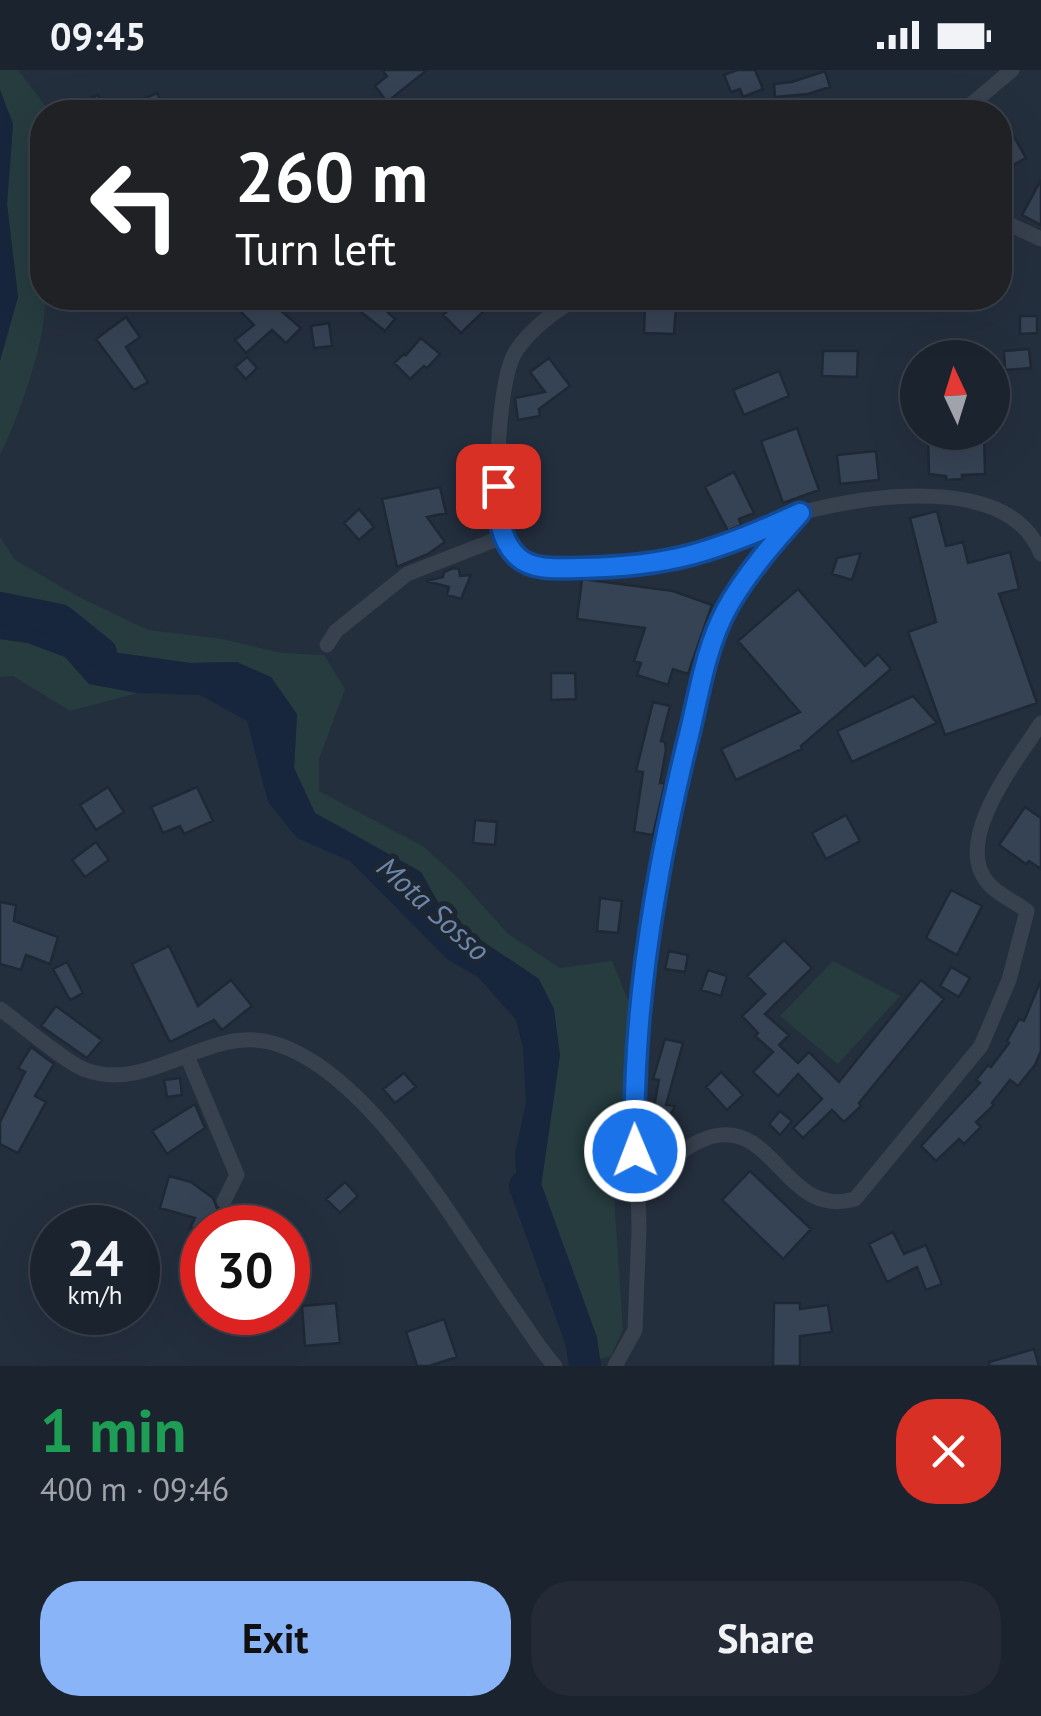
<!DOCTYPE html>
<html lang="en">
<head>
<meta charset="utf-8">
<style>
	body { margin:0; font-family:"PT Sans",sans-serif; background:#242b36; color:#f1f3f6; height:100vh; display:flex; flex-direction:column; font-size:38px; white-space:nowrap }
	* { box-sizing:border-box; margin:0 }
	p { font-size:32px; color:#a0a4aa }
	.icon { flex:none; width:55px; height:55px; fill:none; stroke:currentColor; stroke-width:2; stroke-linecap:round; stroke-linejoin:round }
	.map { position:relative; height:1296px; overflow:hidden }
	.side { display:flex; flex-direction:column; background:#1b232e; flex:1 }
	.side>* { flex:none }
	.banner { position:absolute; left:30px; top:30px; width:982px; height:210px; border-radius:40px; box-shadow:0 10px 40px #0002,0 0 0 2px #39404a; background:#202124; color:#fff; overflow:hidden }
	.needle { width:65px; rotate:356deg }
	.controls { position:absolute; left:900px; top:270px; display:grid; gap:20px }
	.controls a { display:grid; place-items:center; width:110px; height:110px; border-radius:50%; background:#1b232e; box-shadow:0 10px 40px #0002,0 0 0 2px #39404a; font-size:50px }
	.speed { position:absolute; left:30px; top:1135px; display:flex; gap:20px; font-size:50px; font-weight:700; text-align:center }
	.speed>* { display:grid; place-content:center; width:130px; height:130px; border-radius:50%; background:#1b232e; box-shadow:0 10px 40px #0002,0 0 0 2px #39404a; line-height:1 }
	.speed small { font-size:25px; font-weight:400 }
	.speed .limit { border:15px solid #d22; background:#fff; color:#111 }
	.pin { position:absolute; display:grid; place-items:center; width:85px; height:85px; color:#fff; margin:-42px; border-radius:20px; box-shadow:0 5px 15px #0006 }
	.me { position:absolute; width:110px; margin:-55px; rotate:359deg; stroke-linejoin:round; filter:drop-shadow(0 0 8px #0008) }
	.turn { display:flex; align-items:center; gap:35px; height:210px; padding:0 40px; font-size:45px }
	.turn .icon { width:130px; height:130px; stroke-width:2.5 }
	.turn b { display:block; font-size:70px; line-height:85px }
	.round { display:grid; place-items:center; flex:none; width:105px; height:105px; border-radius:40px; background:#242b36 }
	.overview { display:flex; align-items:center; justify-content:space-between; height:170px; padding:0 40px }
	h1 { font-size:60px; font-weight:600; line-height:75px; color:#1e9e55 }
	.primary-button { display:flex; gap:20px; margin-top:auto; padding:20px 40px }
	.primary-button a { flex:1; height:115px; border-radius:40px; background:#8ab4f8; color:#111; font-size:40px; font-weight:600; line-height:115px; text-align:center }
	.primary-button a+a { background:#242b36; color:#f1f3f6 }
	.status { display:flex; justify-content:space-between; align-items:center; height:70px; padding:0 50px; background:#1b232e; direction:ltr }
	.status svg { height:28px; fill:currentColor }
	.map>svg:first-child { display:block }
	.green { fill:#263c3f }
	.water { fill:#17263c }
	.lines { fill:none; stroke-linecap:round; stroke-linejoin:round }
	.river { stroke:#17263c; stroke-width:32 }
	.building { fill:#364354; stroke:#1f2835; stroke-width:2.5 }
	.street { stroke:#38414e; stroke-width:15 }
	.route-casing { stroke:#114b97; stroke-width:25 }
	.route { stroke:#1a73e8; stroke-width:18 }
	.labels { text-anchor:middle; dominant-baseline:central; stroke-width:10; stroke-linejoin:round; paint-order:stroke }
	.water-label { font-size:30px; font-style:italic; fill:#6d86a8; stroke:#1d2633 }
</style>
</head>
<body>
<div class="status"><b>09:45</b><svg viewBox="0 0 49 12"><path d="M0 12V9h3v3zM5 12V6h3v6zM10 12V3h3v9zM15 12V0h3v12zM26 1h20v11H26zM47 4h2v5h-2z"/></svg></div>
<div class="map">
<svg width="1041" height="1296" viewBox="0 0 1041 1296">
	<rect width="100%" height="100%" fill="#242f3e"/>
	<path class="green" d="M 0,0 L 18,0 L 50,42 L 42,42 C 42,104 41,171 45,228 C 47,269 18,349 0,385 L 0,285 L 18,227 L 7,134 L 13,54 L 0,20 Z
		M 0,467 L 15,490 L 79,527 L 148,560 L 223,569 L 281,583 L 324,585 L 345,619 L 319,689 L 319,721 L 424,777 L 458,808 L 508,864 L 560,898 L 612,891 L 635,947 L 612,1098 L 623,1259 L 611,1286 L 593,1291 L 578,1223 L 540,1123 L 560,985 L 539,909 L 446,847 L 421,802 L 315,743 L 294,698 L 297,644 L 237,592 L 190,593 L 112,582 L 80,556 L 28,553 L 0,543 Z
		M 0,569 L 28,573 L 65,587 L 89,614 L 138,623 L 70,641 L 13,606 L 0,607 Z
		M 833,891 L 900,926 L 838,994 L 780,946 Z"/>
	<path class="water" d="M 0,20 L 13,54 L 7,134 L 18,227 L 0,291 Z
		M 0,543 L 28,553 L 80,556 L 112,582 L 190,593 L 237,592 L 271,607 L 297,644 L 294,698 L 315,743 L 421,802 L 446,847 L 539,909 L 554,939 L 560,985 L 540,1123 L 537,1183 L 518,1141 L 515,1083 L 526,1033 L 523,978 L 516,950 L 478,907 L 448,890 L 350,791 L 297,768 L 268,732 L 247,651 L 200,625 L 138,623 L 89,614 L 65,587 L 28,573 L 0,569 Z"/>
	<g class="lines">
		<path class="river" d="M 0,538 L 60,550 L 101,583
			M 525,1116 L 581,1270 L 585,1296"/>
	</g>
	<path class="building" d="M 382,0 L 427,0 L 387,32 L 375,16 L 387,6 Z
		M 737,0 L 755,0 L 763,19 L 743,27 L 740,19 L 731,22 L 724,5 Z
		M 825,1 L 830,17 L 808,24 L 775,27 L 774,14 L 792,12 Z
		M 157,23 L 166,42 L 114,42 Z
		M 98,25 L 107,42 L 62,42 Z
		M 1014,67 L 1026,88 L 1000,102 L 1000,75 Z
		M 1041,110 L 1041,155 L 1022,145 Z
		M 242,228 L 266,228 L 301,258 L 286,273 L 272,260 L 246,283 L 235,270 L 254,255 L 234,235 Z
		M 373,228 L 395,249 L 385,261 L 361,242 Z
		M 461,228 L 472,228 L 485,240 L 461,263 L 443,245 Z
		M 645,235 L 676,236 L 674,264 L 644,263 Z
		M 1020,246 L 1037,246 L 1037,263 L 1020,264 Z
		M 126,247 L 140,267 L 126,277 L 148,312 L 134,320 L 96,269 Z
		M 329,253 L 332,276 L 314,278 L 311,256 Z
		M 421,268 L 440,284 L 427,298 L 424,296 L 410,309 L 394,293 L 405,283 L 406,285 Z
		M 1029,279 L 1031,298 L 1005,300 L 1004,281 Z
		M 823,281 L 858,281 L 857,307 L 822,306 Z
		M 247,287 L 257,298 L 246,309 L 235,297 Z
		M 549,288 L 570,316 L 539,339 L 540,346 L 518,350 L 515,328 L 545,322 L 530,302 Z
		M 779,301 L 789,326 L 744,345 L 733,320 Z
		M 797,358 L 819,420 L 783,433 L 761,371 Z
		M 949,362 L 984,362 L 985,404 L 962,405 L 962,409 L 946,410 L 946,406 L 929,404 L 928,366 L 950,365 Z
		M 876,381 L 879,410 L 840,414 L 837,385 Z
		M 734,402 L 754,443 L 739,449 L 741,455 L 728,461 L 705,417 Z
		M 466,415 L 484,416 L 483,433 L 465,432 Z
		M 440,417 L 446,443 L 427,447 L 445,472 L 428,484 L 397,497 L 382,429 Z
		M 359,439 L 374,457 L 359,470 L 344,453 Z
		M 937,441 L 946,476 L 963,472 L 968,493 L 1010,482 L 1019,519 L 999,524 L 1037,633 L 945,665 L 908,562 L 936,552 L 910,448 Z
		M 861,483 L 852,510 L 832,504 L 837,488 Z
		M 453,498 L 459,499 L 460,506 L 471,505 L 461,529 L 447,525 L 449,517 L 426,511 L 443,507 L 444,502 Z
		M 582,509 L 673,521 L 712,535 L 688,604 L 673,599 L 668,615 L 637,605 L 641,593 L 634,591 L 645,558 L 577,549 Z
		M 798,519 L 865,596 L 878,584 L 891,599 L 801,676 L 802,679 L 736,710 L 721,679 L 800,642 L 738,571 Z
		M 551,603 L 575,603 L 576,629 L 551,630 Z
		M 913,626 L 937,653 L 852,692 L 837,661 Z
		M 653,632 L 670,636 L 661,671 L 665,672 L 666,680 L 660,713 L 665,713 L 653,765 L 634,762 L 643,702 L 636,701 Z
		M 108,717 L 124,742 L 96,760 L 80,735 Z
		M 197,717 L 213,751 L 184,764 L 180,756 L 163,763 L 151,737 Z
		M 1025,737 L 1041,748 L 1041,799 L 1029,791 L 1026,794 L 999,775 Z
		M 846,745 L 860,771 L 826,789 L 812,763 Z
		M 475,750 L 497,752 L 495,775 L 473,773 Z
		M 96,772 L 109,790 L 85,807 L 72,790 Z
		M 951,820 L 982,836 L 957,885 L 926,868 Z
		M 600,828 L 622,831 L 618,863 L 597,861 Z
		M 0,832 L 16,835 L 14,851 L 58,867 L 50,894 L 26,885 L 21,900 L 0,894 Z
		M 784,870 L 812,898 L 765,944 L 789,965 L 779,975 L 798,993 L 809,982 L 839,1012 L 921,910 L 944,929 L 859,1033 L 861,1036 L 844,1052 L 832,1040 L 803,1068 L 793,1058 L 822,1029 L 798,1004 L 778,1026 L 753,1002 L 773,982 L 755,966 L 758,963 L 742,946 L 765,924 L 747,906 Z
		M 169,876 L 198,936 L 231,910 L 252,936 L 222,960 L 214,950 L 170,972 L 132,894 Z
		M 669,881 L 688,885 L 685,902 L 665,899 Z
		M 67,892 L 83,923 L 70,930 L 53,899 Z
		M 951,897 L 970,908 L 959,927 L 940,916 Z
		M 708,900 L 727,906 L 721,926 L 701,920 Z
		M 1041,910 L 1041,981 L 1035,995 L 1018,1016 L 1010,1010 L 992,1033 L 994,1035 L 976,1052 L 981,1057 L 964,1074 L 959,1069 L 936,1091 L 921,1076 L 980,1013 L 976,1010 L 988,995 L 991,997 L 1009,973 L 1007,971 L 1019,949 L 1024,951 Z
		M 56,936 L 102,970 L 87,988 L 41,956 Z
		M 665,969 L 683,973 L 666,1035 L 675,1036 L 665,1055 L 651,1053 L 659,1010 L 653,1009 Z
		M 31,977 L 54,994 L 35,1026 L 46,1032 L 18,1083 L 0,1074 L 0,1052 L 25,1002 L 18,998 Z
		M 721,1002 L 743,1025 L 727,1040 L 706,1017 Z
		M 404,1003 L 416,1017 L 395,1033 L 383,1019 Z
		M 180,1008 L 182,1025 L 167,1027 L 164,1010 Z
		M 195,1034 L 205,1058 L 167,1084 L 152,1061 Z
		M 780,1041 L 792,1051 L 780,1065 L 769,1054 Z
		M 750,1101 L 811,1159 L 783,1189 L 722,1130 Z
		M 169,1106 L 191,1112 L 213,1128 L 218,1141 L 235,1141 L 225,1158 L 190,1158 L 195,1148 L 160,1138 Z
		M 345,1112 L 358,1126 L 340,1143 L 326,1129 Z
		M 893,1162 L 904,1184 L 926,1175 L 942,1214 L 926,1220 L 917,1197 L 887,1212 L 869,1174 Z
		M 336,1233 L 340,1273 L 305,1276 L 302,1236 Z
		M 774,1233 L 800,1233 L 800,1239 L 828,1235 L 832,1262 L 800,1266 L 800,1296 L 773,1296 Z
		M 444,1249 L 457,1287 L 429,1296 L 417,1296 L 406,1262 Z
		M 1034,1279 L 1039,1296 L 989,1296 L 989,1292 Z"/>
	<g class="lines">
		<path class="street" d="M 962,42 L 1012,0
			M 1000,154 L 1013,156 L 1041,169
			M 580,228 C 558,237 529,261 516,281 C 499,307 494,415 499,448 C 500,461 508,479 519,488 C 535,500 559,498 579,498 C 672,497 717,480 800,443 L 774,472 L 725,541 L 704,602 L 669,745 L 660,786 L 635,993 L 639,1159 L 635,1260 L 615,1296
			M 800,443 C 865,426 1009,402 1041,484
			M 327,575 L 336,561 L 407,504 L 505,466
			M 0,939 C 20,953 66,993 86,1000 C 149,1023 207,957 269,972 C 368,996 459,1161 515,1241 C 528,1259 540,1280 555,1296
			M 187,986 L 237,1105 L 224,1131
			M 637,1120 C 659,1101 684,1073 714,1066 C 775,1052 787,1149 855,1129 L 981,976 L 1009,910 L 1027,841 C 1016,832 998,825 989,814 C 950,772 1018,689 1041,653"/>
	</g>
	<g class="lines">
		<g class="route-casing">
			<path id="route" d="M 498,416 C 498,441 498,470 519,488 C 535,501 559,498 578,498 C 672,497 716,481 800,443 C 774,472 745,505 726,540 C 706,577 699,624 689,665 C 656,798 631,943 635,1081"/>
		</g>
		<use href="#route" class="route"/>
	</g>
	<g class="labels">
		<g class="water-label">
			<text transform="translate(434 838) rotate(42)">Mota Sosso</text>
		</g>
	</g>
</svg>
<div class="controls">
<a><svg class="needle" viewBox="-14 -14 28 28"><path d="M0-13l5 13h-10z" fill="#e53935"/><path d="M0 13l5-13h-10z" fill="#a0a4aa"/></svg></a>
</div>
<div class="speed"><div>24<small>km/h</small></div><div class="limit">30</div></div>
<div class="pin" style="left:498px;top:416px;background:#d93025"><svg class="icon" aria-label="arrive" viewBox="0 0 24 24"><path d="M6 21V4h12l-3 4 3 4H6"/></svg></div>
<svg class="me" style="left:635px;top:1081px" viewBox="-20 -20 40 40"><circle r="17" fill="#1a73e8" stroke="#fff" stroke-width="3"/><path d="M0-11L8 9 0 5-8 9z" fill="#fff"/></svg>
<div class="banner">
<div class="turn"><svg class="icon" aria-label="left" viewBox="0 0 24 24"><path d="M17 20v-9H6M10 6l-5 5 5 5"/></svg><div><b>260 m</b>Turn left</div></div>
</div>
</div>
<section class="side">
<div class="overview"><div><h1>1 min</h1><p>400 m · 09:46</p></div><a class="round" style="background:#d93025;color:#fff"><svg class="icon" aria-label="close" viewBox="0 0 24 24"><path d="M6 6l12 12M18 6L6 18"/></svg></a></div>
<div class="primary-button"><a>Exit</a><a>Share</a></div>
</section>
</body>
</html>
